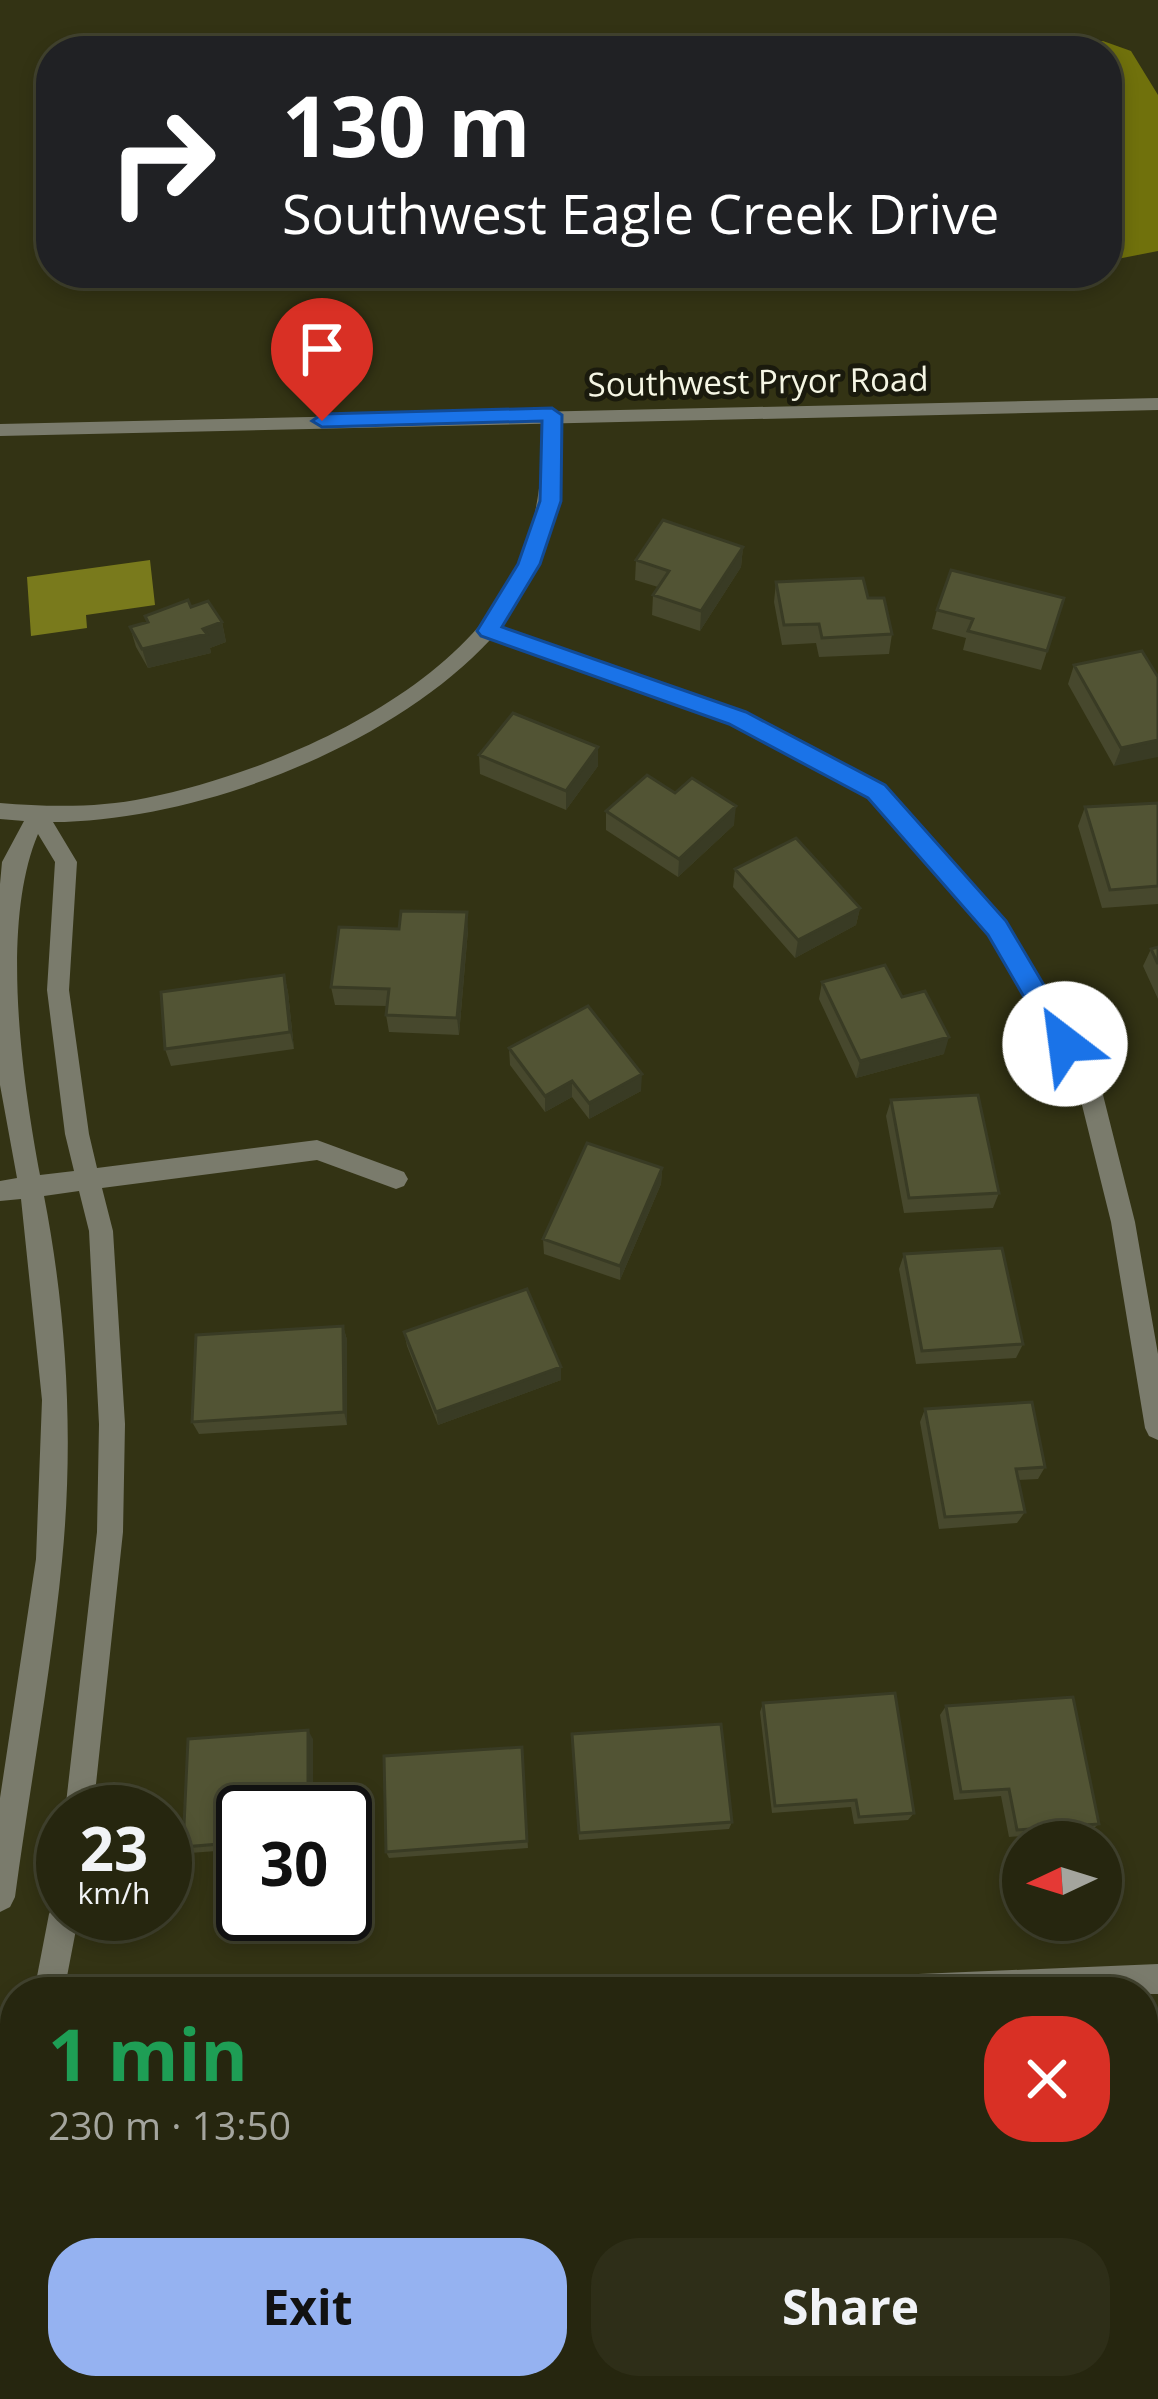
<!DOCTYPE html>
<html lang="en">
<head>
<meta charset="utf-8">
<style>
	body { margin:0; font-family:"Open Sans",sans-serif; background:#2e2e18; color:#f1f3f6; height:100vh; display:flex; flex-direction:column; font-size:45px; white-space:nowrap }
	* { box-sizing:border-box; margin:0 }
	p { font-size:39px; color:#a4a59e }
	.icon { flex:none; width:66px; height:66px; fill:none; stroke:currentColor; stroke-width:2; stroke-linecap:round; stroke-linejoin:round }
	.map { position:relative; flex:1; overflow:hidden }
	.side { position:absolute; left:0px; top:1977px; width:1158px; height:423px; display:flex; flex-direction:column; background:#26260f; border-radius:48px 48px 0 0; box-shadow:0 6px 18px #0003,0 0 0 3px #42432f }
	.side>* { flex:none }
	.top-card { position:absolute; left:36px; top:36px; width:1086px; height:252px; border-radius:48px; box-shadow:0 6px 18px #0003,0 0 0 3px #42432f; background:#202124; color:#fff; overflow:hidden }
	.needle { width:78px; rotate:266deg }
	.buttons { position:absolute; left:1002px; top:1821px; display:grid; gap:24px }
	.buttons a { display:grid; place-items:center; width:120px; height:120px; border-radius:50%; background:#26260f; box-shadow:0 6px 18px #0003,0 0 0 3px #42432f; font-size:60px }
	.speed { position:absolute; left:36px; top:1785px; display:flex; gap:24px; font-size:60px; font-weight:700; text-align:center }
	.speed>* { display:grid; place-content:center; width:156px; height:156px; border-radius:50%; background:#26260f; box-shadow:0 6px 18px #0003,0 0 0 3px #42432f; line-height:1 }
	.speed small { font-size:30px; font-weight:400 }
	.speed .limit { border:6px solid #111; border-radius:18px; background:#fff; color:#111 }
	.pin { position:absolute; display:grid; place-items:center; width:102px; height:102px; color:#fff; margin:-123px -51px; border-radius:50% 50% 50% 0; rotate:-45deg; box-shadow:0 0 12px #0007 }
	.pin .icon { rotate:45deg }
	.me { position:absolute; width:132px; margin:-66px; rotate:330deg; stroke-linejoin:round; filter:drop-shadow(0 0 9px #0008) }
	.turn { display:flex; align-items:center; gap:42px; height:252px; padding:0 48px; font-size:54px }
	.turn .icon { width:156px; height:156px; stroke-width:2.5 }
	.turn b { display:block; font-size:84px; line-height:102px }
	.round { display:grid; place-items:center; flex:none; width:126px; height:126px; border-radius:48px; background:#2e2e18 }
	.head { display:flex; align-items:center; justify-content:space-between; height:204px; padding:0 48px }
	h1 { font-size:72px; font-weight:700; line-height:90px; color:#1e9e55 }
	.primary-button { display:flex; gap:24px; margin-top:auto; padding:24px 48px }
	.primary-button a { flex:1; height:138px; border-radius:48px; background:#95b2f1; color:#111; font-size:48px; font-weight:700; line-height:138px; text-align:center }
	.primary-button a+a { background:#2e2e18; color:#f1f3f6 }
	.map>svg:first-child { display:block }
	.forest { fill:#70710c }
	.water { fill:#797a1c }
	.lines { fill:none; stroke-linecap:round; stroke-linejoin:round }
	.minor { fill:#7a7b6c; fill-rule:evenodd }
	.tertiary { fill:#7a7b6c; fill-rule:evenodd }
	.wall { fill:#47482d }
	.shaded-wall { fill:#393b24 }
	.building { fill:#525434; stroke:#393b24; stroke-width:3 }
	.route { fill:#1a73e8; stroke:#114b97; stroke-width:3 }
	.labels { text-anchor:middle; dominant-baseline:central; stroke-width:10; stroke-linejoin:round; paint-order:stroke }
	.far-street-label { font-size:33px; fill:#f5f6e4; stroke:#1a1a0d }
</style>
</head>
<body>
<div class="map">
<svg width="1158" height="2399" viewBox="0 0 1158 2399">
	<rect width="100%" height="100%" fill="#333314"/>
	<path class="forest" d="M 1103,41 L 1131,51 L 1158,95 L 1158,251 L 1107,261 L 1107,51 L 1052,51 L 1063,42 Z"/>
	<path class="water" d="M 150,560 L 155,605 L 86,615 L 87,628 L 31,636 L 27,577 Z"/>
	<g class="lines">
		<path class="minor" d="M 552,409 L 561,415 C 561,500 549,557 500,628 L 745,713 L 884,785 L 1005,922 L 1100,1083 L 1135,1222 L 1158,1354 L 1158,1440 L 1149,1436 L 1145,1428 L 1111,1222 L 1077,1085 L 989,934 L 870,797 L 731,723 L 491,639 C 391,747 198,821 53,822 L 77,862 L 69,990 L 89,1134 L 97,1168 L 317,1140 L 404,1172 L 408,1179 L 404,1186 L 396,1189 L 317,1160 L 102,1188 L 113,1231 L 125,1424 L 123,1532 L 93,1812 L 65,1812 L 97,1532 L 99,1424 L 89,1231 L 79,1191 L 44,1196 C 67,1314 74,1440 62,1561 C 51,1673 30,1785 15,1897 L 10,1907 L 0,1912 L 0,1798 L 36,1559 L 42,1400 L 21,1199 L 0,1201 L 0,1181 L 17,1178 L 0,1085 L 0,884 L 2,862 L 24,821 L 0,819 L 0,803 C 49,807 98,808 146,798 C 273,772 452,696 513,576 C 539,525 543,471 543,415 ZM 38,834 L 55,862 L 47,990 L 65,1134 L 74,1171 L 40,1175 C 22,1079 0,924 38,834 Z
			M 63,1900 L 63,1914 L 79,1914 L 64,1992 L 34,1992 L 49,1914 L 54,1904 Z
			M 1158,1964 L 1158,1994 L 833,1992 L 837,1981 L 848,1977 Z
			M 15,2012 L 15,2042 L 0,2043 L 0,2013 Z
			M 15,2116 L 15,2186 L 11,2195 L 0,2200 L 0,2130 L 4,2121 Z"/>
		<path class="tertiary" d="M 1158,398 L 1158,410 L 0,436 L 0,424 Z"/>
	</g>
	<path class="wall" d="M 743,547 L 741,567 L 700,631 L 652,615 L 653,595 L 658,587 L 635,580 L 636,560 Z
		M 776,582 L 868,598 L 892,634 L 889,654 L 819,657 L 816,643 L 782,645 L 774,602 Z
		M 1064,598 L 1041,670 L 963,650 L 966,638 L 932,629 L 937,610 Z
		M 191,607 L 222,622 L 226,642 L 210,648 L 211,653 L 148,668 L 136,647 L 130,627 L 147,622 L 145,616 Z
		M 1074,665 L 1158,677 L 1114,766 L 1068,684 Z
		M 479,755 L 598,766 L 566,810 L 480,774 Z
		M 675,793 L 734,825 L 678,877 L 606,830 L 606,811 Z
		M 1158,803 L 1158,904 L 1102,908 L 1078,826 L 1085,807 Z
		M 735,869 L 860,908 L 856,925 L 795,958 L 733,887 Z
		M 468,930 L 459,1035 L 389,1032 L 386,1015 L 387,1006 L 335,1005 L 331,987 Z
		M 1158,947 L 1158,999 L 1143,966 L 1151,949 Z
		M 284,975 L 288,992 L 294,1049 L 171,1066 L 165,1049 Z
		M 822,982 L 902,997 L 944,1054 L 856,1078 L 819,999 Z
		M 509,1048 L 641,1091 L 589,1119 L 572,1097 L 545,1112 L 510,1065 Z
		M 891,1100 L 999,1193 L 993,1208 L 904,1213 L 886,1116 Z
		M 662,1168 L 661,1184 L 620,1280 L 544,1254 L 543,1239 Z
		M 904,1254 L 1023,1344 L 1016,1358 L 916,1364 L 899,1269 Z
		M 343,1326 L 347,1340 L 347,1425 L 199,1434 L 192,1422 Z
		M 404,1332 L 561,1367 L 561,1380 L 438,1425 L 407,1346 Z
		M 925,1409 L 1045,1467 L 1038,1479 L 1018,1480 L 1025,1512 L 1017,1523 L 939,1529 L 920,1422 Z
		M 763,1703 L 914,1813 L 908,1820 L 854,1824 L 851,1807 L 772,1813 L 760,1712 Z
		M 946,1706 L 1099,1824 L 1090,1831 L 1009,1837 L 1001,1796 L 954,1800 L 940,1715 Z
		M 572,1734 L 732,1822 L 729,1829 L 579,1840 Z
		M 313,1739 L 313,1812 L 243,1812 L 243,1849 L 190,1853 L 183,1847 Z
		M 522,1747 L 528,1848 L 389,1858 L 386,1852 Z"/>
	<path class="shaded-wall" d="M 743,547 L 741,567 L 700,631 L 701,611 Z
		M 222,622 L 226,642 L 210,648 L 211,653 L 148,668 L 142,649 Z
		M 1158,740 L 1158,757 L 1114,766 L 1121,748 Z
		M 598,747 L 598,766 L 566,810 L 566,791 Z
		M 736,806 L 734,825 L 678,877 L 679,859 Z
		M 860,908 L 856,925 L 795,958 L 798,940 Z
		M 467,912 L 468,930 L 459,1035 L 457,1018 Z
		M 284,975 L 288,992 L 294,1049 L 290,1032 Z
		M 949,1037 L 944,1054 L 856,1078 L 860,1061 Z
		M 642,1074 L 641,1091 L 589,1119 L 589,1103 Z
		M 572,1081 L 572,1097 L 545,1112 L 545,1096 Z
		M 662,1168 L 661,1184 L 620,1280 L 620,1266 Z
		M 343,1326 L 347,1340 L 347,1425 L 344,1412 Z
		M 561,1367 L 561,1380 L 438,1425 L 436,1412 Z
		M 308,1730 L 313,1739 L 313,1812 L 308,1812 Z"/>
	<path class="building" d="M 663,520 L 743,547 L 701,611 L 653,595 L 669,571 L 636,560 Z
		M 951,570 L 1064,598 L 1047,651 L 968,631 L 973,619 L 937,610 Z
		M 863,578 L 868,598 L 884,598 L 892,634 L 822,638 L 819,624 L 784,625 L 776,582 Z
		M 188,600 L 191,607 L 208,601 L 222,622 L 203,629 L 207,634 L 142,649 L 130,627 L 148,622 L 145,616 Z
		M 1142,651 L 1158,677 L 1158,740 L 1121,748 L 1074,665 Z
		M 513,713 L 598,747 L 566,791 L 479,755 Z
		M 647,775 L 675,793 L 692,778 L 736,806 L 679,859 L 606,811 Z
		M 1158,803 L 1158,886 L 1110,890 L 1085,807 Z
		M 796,838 L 860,908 L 798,940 L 735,869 Z
		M 401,911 L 467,912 L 457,1018 L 386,1015 L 389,989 L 331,987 L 339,927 L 399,929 Z
		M 1158,947 L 1158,964 L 1151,949 Z
		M 885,965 L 902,997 L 925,991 L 949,1037 L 860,1061 L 822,982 Z
		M 284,975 L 290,1032 L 165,1049 L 161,992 Z
		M 588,1006 L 642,1074 L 589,1103 L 572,1081 L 545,1096 L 509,1048 Z
		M 978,1095 L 999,1193 L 909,1198 L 891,1100 Z
		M 587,1143 L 662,1168 L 620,1266 L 543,1239 Z
		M 1002,1248 L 1023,1344 L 922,1351 L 904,1254 Z
		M 527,1289 L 561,1367 L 436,1412 L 404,1332 Z
		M 343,1326 L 344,1412 L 192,1422 L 196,1335 Z
		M 1032,1402 L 1045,1467 L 1016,1469 L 1025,1512 L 945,1517 L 925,1409 Z
		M 895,1693 L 914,1813 L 859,1817 L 856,1800 L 775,1806 L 763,1703 Z
		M 1073,1697 L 1099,1824 L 1017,1830 L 1009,1789 L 961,1792 L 946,1706 Z
		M 721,1724 L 732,1822 L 579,1833 L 572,1734 Z
		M 308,1730 L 308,1812 L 243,1812 L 243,1842 L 183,1847 L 188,1739 Z
		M 522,1747 L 527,1841 L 386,1852 L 384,1756 Z
		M 1158,2172 L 1158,2314 L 1143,2314 L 1143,2173 Z"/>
	<path class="route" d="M 552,408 L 562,415 L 561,501 L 540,564 L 502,627 L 746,712 L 885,785 L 1006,921 L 1074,1036 L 1078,1044 L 1074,1052 L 1056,1052 L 988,935 L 868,798 L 729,724 L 481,636 L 477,631 L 518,564 L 540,501 L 542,421 L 322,427 L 312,421 L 322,414 Z"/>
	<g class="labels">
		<g class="far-street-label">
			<text transform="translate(758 381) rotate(-1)">Southwest Pryor Road</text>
		</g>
	</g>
</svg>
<div class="buttons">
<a><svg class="needle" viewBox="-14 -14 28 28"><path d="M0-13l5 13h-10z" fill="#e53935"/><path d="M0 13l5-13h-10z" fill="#a4a59e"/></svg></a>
</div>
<div class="speed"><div>23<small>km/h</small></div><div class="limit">30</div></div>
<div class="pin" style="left:322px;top:421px;background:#d93025"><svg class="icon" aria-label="arrive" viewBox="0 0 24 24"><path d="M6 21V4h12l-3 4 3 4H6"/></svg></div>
<svg class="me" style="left:1065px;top:1044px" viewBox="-20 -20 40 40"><circle r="19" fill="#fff"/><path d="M0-13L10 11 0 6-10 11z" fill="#1a73e8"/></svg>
<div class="top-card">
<div class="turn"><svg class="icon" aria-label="right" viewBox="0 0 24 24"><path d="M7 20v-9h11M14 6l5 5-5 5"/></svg><div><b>130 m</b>Southwest Eagle Creek Drive</div></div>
</div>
<section class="side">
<div class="head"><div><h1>1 min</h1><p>230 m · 13:50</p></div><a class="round" style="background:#d93025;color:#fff"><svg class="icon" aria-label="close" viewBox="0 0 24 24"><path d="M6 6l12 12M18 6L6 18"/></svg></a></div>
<div class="primary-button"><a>Exit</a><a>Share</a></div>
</section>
</div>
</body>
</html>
